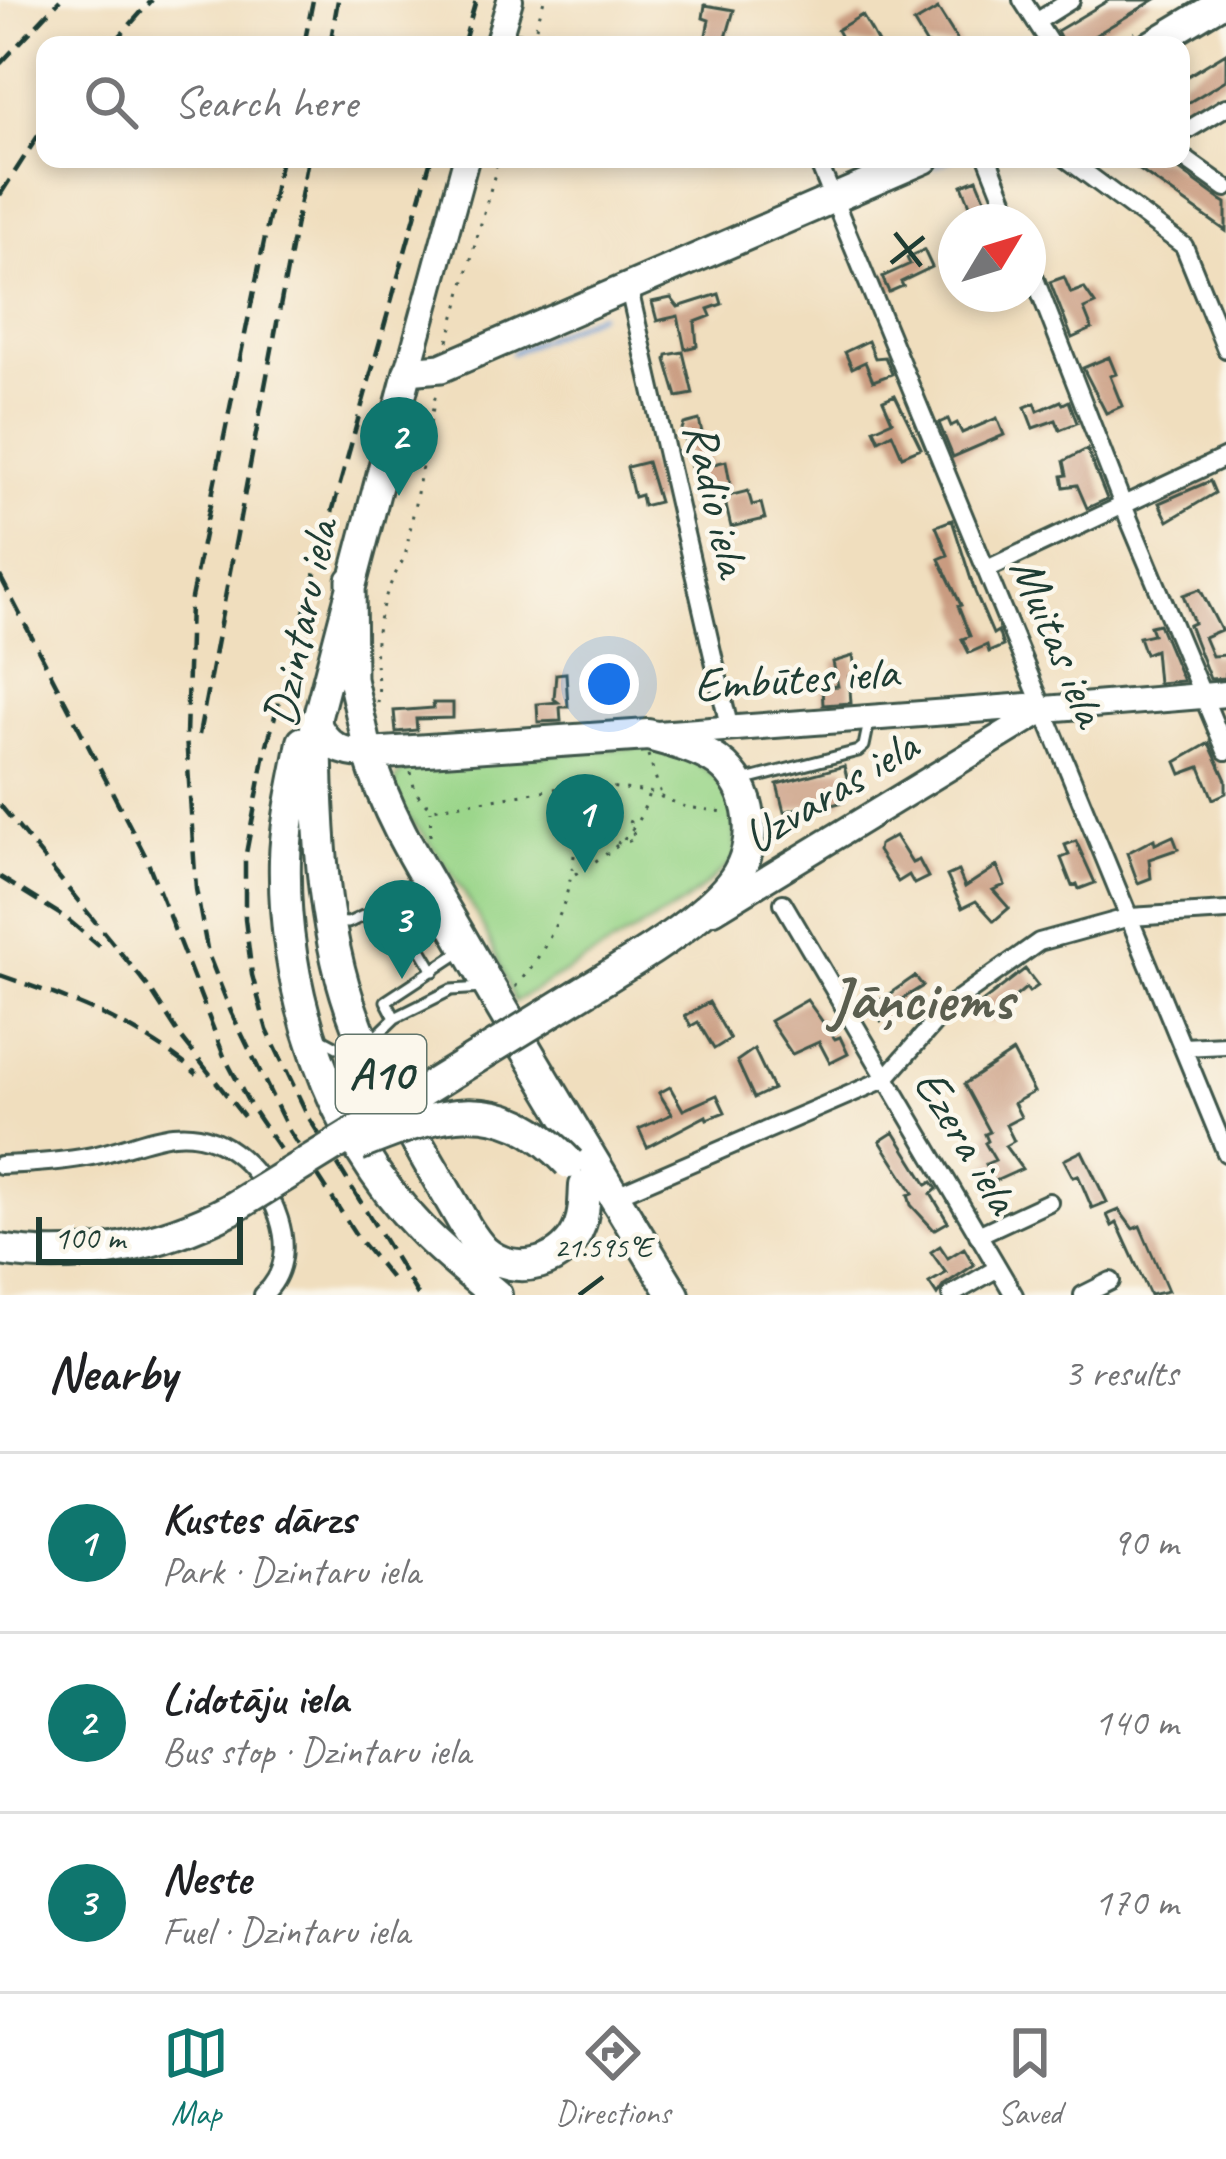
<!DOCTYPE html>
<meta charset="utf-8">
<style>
body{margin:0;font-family:Caveat,sans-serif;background:#f6f6f6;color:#202124}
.compass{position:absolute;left:938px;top:204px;width:108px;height:108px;border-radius:50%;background:#fff;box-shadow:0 6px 18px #0003;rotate:52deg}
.scale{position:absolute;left:36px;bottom:30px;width:207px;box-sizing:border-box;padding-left:12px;border:6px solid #1f3d34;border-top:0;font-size:33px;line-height:42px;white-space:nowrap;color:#1f3d34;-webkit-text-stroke:9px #fbf7ec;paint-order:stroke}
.you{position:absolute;left:609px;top:684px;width:42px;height:42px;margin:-30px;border:9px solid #fff;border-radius:50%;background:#1a73e8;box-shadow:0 0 0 18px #1a73e833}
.badge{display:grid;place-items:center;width:78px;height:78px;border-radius:50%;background:#0f766e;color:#fff;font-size:39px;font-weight:700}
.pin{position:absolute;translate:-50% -99px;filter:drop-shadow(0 3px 6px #0008)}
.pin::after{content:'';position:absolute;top:63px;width:42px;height:36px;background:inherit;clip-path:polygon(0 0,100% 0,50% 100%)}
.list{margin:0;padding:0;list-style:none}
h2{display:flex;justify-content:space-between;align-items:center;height:156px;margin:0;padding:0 48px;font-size:51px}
h2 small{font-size:39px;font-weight:400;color:#757577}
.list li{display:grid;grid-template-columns:78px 1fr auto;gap:36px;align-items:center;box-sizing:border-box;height:180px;padding:0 48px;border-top:3px solid #e0e0e0}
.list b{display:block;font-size:45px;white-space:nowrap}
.list p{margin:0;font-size:39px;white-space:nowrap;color:#757577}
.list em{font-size:39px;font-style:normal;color:#757577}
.icon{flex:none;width:66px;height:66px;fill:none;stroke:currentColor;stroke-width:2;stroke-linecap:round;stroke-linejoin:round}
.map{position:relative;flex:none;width:1226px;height:1295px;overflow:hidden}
.search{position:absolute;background:#fff;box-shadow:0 6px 18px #0003;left:36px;right:36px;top:36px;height:132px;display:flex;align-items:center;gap:30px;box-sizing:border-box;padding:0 42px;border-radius:24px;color:#757577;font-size:45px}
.sheet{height:696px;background:#fff}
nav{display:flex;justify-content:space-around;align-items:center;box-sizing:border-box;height:168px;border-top:3px solid #e0e0e0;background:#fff;font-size:33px;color:#757577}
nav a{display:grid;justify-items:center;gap:6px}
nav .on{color:#0f766e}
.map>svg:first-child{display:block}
.green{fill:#9ad589;stroke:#5c895e;stroke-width:3}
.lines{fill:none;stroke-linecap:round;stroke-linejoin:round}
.stream{stroke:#699cd4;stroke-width:4.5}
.building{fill:#c99b80}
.lane-casing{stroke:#3e5549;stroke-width:15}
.street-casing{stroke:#3e5549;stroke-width:22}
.secondary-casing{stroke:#3e5549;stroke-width:30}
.primary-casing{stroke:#3e5549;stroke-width:33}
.highway-casing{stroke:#3e5549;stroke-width:36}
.path{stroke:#3e5549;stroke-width:3;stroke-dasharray:3 9;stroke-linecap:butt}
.lane{stroke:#fff;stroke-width:9}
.street{stroke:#fff;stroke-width:16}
.secondary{stroke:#fff;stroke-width:24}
.primary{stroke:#fff;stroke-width:27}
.highway{stroke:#fff;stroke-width:30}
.rail{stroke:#1f3d34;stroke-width:4.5;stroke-dasharray:18 9;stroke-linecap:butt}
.highway-bridge-casing{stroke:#3e5549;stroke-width:36;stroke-linecap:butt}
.highway-bridge{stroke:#fff;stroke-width:30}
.ticks{fill:none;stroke:#1f3d34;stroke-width:4.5}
.labels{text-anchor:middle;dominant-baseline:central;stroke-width:9;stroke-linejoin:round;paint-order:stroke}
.shield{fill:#fbf7ec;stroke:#61756b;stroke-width:3}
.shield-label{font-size:45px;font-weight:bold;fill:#1f3d34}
.street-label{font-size:48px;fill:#1f3d34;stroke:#fbf7ec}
.district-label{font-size:60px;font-weight:bold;fill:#5a5e4f;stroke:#fbf7ec}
.ticks-label{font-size:30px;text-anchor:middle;fill:#1f3d34;stroke:#fbf7ec;stroke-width:9;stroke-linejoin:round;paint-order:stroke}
</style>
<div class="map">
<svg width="1226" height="1295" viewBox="0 0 1226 1295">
<rect width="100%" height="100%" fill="#fbf7ec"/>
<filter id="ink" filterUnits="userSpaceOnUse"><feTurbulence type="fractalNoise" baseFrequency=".00833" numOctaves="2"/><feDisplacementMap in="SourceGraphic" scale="24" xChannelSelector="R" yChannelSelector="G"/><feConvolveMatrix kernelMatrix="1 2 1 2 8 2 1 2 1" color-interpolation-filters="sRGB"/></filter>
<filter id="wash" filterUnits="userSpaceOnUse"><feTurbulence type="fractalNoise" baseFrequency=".004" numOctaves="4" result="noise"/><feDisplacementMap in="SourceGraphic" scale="48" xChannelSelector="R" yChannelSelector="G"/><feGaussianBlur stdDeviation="2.7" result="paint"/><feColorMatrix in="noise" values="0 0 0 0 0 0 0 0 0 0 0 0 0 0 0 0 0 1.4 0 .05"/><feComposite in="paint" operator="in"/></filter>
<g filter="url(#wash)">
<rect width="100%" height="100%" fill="#f0debe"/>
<!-- green -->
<path class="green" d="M654,746L684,752L734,792L736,860L684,903L514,1002C492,938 467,890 425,837C414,822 397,810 395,790C394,775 404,768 416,763Z"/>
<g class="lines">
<!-- stream -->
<path class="stream" d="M935,166L951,159
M512,353L599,314"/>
</g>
<g id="blocks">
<!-- building -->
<path class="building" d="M1109,0H1154L1079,45H1064L1057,31Z
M705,5L734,10L724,45H704L709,20L703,18Z
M938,9L955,36L960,45H927L914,23Z
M862,15L872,32L879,45L844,43L837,30Z
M1226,53V80L1181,107V80Z
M1124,159H1164L1221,200L1226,203V231Z
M977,179L990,210L997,222H977L962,185Z
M924,250L932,267L901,282L903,286L889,292L882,277L910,264L907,258Z
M1064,277L1071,293L1084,288L1095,304L1084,309L1092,329L1072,338L1050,282Z
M719,294L722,304L708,309L711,316L695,322L697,346L685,349L678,316L657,321L652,302L671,298L678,307Z
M868,341L875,358L885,357L892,374L873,381L865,362L852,368L845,352Z
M683,352L693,394L677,397L666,360L667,355Z
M1109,357L1116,374L1110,376L1122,406L1106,413L1083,368Z
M895,395L921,448L902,456L892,433L879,440L874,429L892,421L883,400Z
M1061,401L1063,404L1069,401L1077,423L1060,430L1056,420L1033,428L1025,407L1035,403L1038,411Z
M997,418L1004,435L953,457L939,423L948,419L951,426L957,423L962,433Z
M699,420L710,465L726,461L730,483L710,519L702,513L682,429L684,424Z
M1087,449L1107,499L1087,508L1077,485L1064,487L1062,476L1067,475L1064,461Z
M647,462L659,502L643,506L641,495L634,497L627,467Z
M1210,481L1215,493L1168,521L1159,503Z
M748,491L752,505L761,503L765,519L731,527L724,497Z
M952,520L975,592L993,634L998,631L1003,646L989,652L987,645L969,653L962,639L970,636L958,606L961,605L939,559L948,555L936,526Z
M1200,589L1221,630L1204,637L1212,656L1226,655V678L1210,679L1189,625L1194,623L1183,595Z
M1159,624L1183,681L1158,683L1155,650L1145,654L1139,637L1153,634L1150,626Z
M853,656L856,675L849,676L851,703L823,705L822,687L838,686L833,662Z
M566,673L568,707H560L561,721L538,722L537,704L558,702L554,699L556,674Z
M433,703H453V718L416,719L417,730L396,732L394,711L434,708Z
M1209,743L1226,780V793L1213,799L1200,767L1181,774L1176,762Z
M844,766L851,793L841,796L843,802L814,810L812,804L784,812L777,784Z
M895,836L912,863L919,860L928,877L914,884L909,875L898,882L878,851L879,845Z
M1173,836L1178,849L1149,859L1151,878L1138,883L1127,853L1154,839L1155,844Z
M1076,841L1095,883L1079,889L1077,884L1072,886L1061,858L1069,855L1065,845Z
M997,866L1005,885L993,890L1009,908L994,921L976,901L962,908L947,876L958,871L965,887Z
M1025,969L1038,986L1029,992L1026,988L1010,1001L1013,1005L990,1023L977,1006Z
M915,976L923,986L894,1004L898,1010L881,1021L872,1006Z
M807,1000L835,1039L840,1037L848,1054L830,1063L819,1042L792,1054L770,1021Z
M709,1002L730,1039L714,1049L698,1022L691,1026L685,1016Z
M754,1049L773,1089L754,1098L737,1061Z
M1013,1052L1034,1092L1014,1103L1021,1117L1006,1125L1014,1141L1005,1146L1022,1169L993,1182L986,1164L995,1160L985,1143L988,1141L985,1134L990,1132L964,1084Z
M670,1087L683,1110L717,1095L725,1112L707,1119L706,1116L647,1147L639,1129L672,1114L659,1093Z
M894,1132L927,1185L932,1182L937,1189L931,1194L948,1222L934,1230L911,1205L908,1195L913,1193L880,1141Z
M1082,1151L1107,1202L1092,1208L1078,1175L1073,1177L1064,1160Z
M1119,1210L1133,1229L1140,1226L1168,1291L1150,1295L1117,1223L1112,1226L1107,1215Z
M940,1246L948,1258L964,1248L974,1265L944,1285L937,1295L929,1283L946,1273L931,1252Z"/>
</g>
</g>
<g filter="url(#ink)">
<use href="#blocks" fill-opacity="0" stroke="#3e5549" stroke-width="3"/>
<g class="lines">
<!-- lane casing -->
<g class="lane-casing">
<path id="lane" d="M750,779L858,751L864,746L869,722
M375,910L385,906L406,924L434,971
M334,922L348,923L363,916
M395,1018L451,990L483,988
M320,1038L337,1047L366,1046L395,1018L386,1001L462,951"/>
</g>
<!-- street casing -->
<g class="street-casing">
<path id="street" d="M1022,0L1051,45
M1036,22L1071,0
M499,39L534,45
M1181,134L1226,107
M1181,156L1226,188
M817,159L1226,1153
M988,159L1013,222
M1067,159L1184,246L1226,349
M1028,261L1123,505L1226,751
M629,289L729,726
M987,569L1226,457
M783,903L1014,1295
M1183,1047L1226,1045
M0,1165C31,1164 61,1162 92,1156C119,1151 146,1138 173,1135C226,1129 264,1172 279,1219C288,1247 285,1275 263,1295
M614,1196L885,1079L949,1006L1039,942L1130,917L1226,911
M978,1235L1049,1202
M951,1295L998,1268
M1083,1295L1111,1281"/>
</g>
<!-- secondary casing -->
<g class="secondary-casing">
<path id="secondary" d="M497,45L510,0
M408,371L466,159
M657,734L1027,706L1045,709L1226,694
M714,911L1045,709"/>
</g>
<!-- primary casing -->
<g class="primary-casing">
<path id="primary" d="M1151,45L1226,0
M351,580L352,679L369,754C342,753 327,747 316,722L408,371L441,368L925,159"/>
</g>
<!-- highway casing -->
<g class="highway-casing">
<path id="highway" d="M316,722C318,831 320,948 367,1049C396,1110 433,1168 466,1227C471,1235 477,1244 484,1251C516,1279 567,1263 580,1225C585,1212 584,1199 585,1186
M303,742C296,780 286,820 285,859C282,990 329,1134 421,1229C444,1253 471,1274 496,1295
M638,958C667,940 721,903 738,873C760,835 751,780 711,757C691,746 670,741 648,735L369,754C388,821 428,880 463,941C531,1060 603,1178 674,1295
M0,1250C79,1263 160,1246 231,1209"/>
</g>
<!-- path -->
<path class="path" d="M536,27L544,0
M1113,45L1135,32
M448,341L499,159
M378,703C380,689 377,676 376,663C373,626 386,587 405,557L436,392
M648,755L662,797
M411,772L415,792L432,809L584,784L649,792L686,807L724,812
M605,817H618L630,822L635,839L621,844L609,838L599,824Z
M587,824H599L605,835L591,844H577L571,835Z
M430,836L431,810
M575,874C611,852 639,835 649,792
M515,987C565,932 584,859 572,786"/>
<!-- lane -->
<use href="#lane" class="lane"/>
<!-- street -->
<use href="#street" class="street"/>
<!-- secondary -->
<use href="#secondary" class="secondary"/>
<!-- primary -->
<use href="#primary" class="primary"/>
<!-- highway -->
<use href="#highway" class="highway"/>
<!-- rail -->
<path class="rail" d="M112,45L152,0
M304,45L313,0
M330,45L338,0
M463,45L476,0
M0,64L60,0
M281,159L190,603L186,736L196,889L208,954L231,1012L289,1131L358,1238L393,1281
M0,195L45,125
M0,576L145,855L224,1056L251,1107L294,1170
M199,735L308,159
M0,805L150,989L180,1036L244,1117
M0,877L66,918L99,946
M0,975C72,1000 138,1024 197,1074
M418,1295L309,1118L267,1030L252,975L245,919V859L266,748L431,159"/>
<!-- highway-bridge casing -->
<g class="highway-bridge-casing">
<path id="highway-bridge" d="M358,1145C440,1112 501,1090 569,1163
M231,1209L638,958"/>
</g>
<!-- highway-bridge -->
<use href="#highway-bridge" class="highway-bridge"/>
</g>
</g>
<!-- ticks -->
<path class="ticks" d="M895,233L921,266M891,263L924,237M579,1295L603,1277"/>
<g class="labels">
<!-- shield labels -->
<rect class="shield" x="336" y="1035" width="90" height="78" rx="9"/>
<g class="shield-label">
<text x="381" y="1074">A10</text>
</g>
<!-- street labels -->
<g class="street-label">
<text transform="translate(717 499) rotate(77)">Radio iela</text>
<text transform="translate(300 623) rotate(-78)">Dzintaru iela</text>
<text transform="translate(1059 641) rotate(67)">Muitas iela</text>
<text transform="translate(796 678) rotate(-4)">Embūtes iela</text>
<text transform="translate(830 791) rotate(-31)">Uzvaras iela</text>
<text transform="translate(967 1141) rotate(59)">Ezera iela</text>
</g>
<!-- district labels -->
<g class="district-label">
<text x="921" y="999">Jāņciems</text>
</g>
</g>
<g class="ticks-label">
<text x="603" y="1257">21.595°E</text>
</g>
</svg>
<svg class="compass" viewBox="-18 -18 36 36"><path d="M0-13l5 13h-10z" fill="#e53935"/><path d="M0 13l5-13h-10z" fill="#757577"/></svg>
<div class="scale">100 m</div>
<div class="you"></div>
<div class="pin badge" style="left:585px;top:873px">1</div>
<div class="pin badge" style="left:399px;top:496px">2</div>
<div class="pin badge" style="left:402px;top:979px">3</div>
<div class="search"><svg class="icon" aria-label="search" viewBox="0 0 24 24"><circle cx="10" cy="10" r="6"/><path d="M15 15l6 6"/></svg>Search here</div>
</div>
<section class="sheet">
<h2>Nearby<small>3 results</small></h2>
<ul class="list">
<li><span class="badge">1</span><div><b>Kustes dārzs</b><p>Park · Dzintaru iela</p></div><em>90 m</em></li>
<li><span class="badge">2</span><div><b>Lidotāju iela</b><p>Bus stop · Dzintaru iela</p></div><em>140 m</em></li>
<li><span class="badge">3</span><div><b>Neste</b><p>Fuel · Dzintaru iela</p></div><em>170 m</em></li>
</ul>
</section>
<nav>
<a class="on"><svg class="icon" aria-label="map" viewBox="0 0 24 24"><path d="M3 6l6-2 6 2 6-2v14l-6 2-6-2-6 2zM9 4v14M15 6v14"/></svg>Map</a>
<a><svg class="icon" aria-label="directions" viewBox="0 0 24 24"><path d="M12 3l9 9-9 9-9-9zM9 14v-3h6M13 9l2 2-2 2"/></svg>Directions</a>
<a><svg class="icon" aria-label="saved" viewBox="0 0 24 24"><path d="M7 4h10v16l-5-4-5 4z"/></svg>Saved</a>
</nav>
